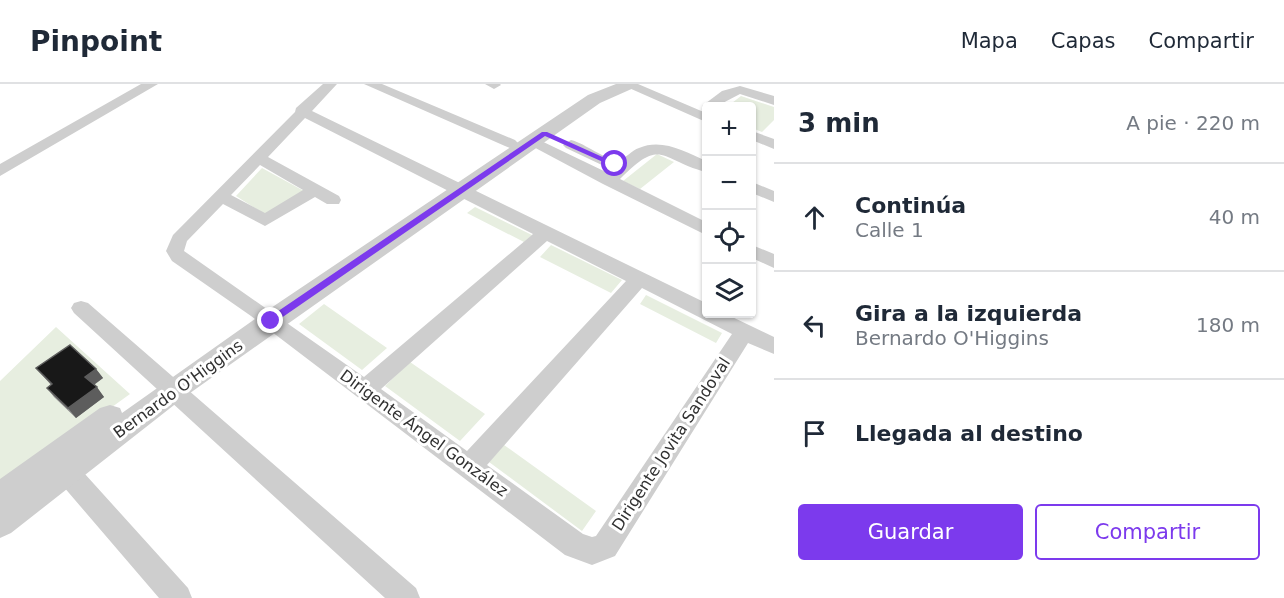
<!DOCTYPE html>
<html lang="es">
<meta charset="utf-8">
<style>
body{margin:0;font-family:"DejaVu Sans",sans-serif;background:#f6f6f7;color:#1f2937}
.controls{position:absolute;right:18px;top:18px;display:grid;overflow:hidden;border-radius:6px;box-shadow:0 2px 4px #0004}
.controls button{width:54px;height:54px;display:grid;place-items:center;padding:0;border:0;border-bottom:2px solid #e0e1e3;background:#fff;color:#1f2937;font:30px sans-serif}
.stop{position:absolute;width:18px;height:18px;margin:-14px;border:4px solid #7c3aed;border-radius:50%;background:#fff}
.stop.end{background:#7c3aed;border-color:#fff;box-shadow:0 2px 6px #0008}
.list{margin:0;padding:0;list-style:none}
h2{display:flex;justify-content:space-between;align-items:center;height:78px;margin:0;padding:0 24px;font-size:26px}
h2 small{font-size:20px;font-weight:400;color:#747a83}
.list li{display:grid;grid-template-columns:39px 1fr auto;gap:18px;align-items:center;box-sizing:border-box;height:108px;padding:0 24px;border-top:2px solid #e0e1e3}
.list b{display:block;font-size:22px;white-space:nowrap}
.list p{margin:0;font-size:20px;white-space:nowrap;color:#747a83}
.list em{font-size:20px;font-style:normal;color:#747a83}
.actions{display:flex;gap:12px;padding:18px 24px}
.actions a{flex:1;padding:14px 0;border:2px solid #7c3aed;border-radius:6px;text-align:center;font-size:21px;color:#7c3aed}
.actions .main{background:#7c3aed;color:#fff}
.icon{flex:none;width:33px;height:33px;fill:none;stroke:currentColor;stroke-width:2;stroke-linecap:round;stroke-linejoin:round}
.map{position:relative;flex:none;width:774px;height:514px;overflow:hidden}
header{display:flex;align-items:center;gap:36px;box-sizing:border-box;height:84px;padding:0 30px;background:#fff;border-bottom:2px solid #e0e1e3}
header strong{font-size:28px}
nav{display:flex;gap:33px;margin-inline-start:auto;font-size:21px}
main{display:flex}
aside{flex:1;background:#fff}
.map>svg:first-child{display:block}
.green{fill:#e7eee0}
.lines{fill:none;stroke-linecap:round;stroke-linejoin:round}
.minor{fill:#cecece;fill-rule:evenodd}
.tertiary{fill:#cecece;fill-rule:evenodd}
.wall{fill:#8c8c8c}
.shaded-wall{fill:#5d5d5d}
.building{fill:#181818;stroke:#5d5d5d;stroke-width:1.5}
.route{fill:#7c3aed}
.labels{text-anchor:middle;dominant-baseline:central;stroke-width:6;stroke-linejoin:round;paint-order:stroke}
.street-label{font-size:16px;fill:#313131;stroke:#fff}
</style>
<header>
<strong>Pinpoint</strong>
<nav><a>Mapa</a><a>Capas</a><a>Compartir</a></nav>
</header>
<main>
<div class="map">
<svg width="774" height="514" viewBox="0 0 774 514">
<rect width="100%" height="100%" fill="#fff"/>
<!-- green -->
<path class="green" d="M741,12L774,23V36L762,48L752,44V22H728Z
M657,70L674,78L640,105L623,97Z
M262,84L304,107L266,131L236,112Z
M475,123L532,151L524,158L467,129Z
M551,161L622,196L611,209L540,173Z
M646,211L722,249L716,259L640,220Z
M324,220L387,264L362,286L299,240Z
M56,243L130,310L0,404V297Z
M410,278L485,330L460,357L385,302Z
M504,361L596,427L582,447L489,378Z"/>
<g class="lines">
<!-- minor -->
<path class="minor" d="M141,0H158L0,92V80Z
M323,0H337L312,27L706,219V230H726L774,253V270L748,259L615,472L592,481L565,471L251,232L172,177L166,167L173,151L295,28L296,24ZM305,34L533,150L364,293L184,167L187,157L223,120L265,142L315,113L327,120H339L341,116L339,112L268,73ZM260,81L303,106L265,129L231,111ZM547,157L626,197L467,367L381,305ZM642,204L732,250L596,452L592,453L583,450L487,381Z
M364,0H382L515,56L518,59L510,64L505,62Z
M485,0H500L501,1L494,5Z
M620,0H638L706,29V38Z
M740,2L774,12V21L740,10L717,22H706V26L702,22L722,7Z
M752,47L774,55V65L752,56Z
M533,53L608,89L613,84L604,82L566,64L563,61L571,56C587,60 603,76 619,75C626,75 632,66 639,64C662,54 686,68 706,77V88C660,76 662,52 620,95L706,138V151L603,100L528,60L526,57Z
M752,98L774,107V118L752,109Z
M752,161L774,170V184L752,174Z
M81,217L88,219L416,504L420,514H385L74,229L71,224L74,219Z
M66,376L75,379L188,504L192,514H159L57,395L54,387L57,379Z"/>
<!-- tertiary -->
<path class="tertiary" d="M616,0H638L636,3L600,19L183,314L11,449L0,454V395L100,324L110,321L120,324L122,329L262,230L588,11Z"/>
</g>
<!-- wall -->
<path class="wall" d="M36,284L96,285L103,294L94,301L104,313L76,334L54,313L47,304L51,301Z"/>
<!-- shaded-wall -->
<path class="shaded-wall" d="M96,285L103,294L92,302L85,293Z
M97,303L104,313L76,334L68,324Z"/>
<!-- building -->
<path class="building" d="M70,261L96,285L85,293L97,303L68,324L47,304L52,300L36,284Z"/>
<!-- route -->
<path class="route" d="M542,48H547L618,80L612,82L545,52L274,239H268V234Z"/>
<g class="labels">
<!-- street labels -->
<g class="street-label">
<text transform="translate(178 305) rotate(-36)">Bernardo O'Higgins</text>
<text transform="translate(424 349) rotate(36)">Dirigente Ángel González</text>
<text transform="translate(671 360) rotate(-57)">Dirigente Jovita Sandoval</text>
</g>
</g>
</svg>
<div class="controls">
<button>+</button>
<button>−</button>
<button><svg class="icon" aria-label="locate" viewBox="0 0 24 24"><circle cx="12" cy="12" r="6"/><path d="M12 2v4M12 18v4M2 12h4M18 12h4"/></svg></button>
<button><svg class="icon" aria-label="layers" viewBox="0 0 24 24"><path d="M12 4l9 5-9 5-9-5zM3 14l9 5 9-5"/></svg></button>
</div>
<div class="stop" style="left:615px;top:80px"></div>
<div class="stop end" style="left:271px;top:237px"></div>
</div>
<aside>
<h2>3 min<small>A pie · 220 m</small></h2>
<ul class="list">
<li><svg class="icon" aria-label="ahead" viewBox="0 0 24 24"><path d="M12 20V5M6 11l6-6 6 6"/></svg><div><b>Continúa</b><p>Calle 1</p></div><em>40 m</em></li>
<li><svg class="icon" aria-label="left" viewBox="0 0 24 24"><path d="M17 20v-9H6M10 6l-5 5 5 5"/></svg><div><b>Gira a la izquierda</b><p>Bernardo O'Higgins</p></div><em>180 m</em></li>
<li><svg class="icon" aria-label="arrive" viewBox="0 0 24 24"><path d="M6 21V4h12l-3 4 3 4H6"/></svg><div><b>Llegada al destino</b></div></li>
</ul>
<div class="actions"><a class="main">Guardar</a><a>Compartir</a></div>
</aside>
</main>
